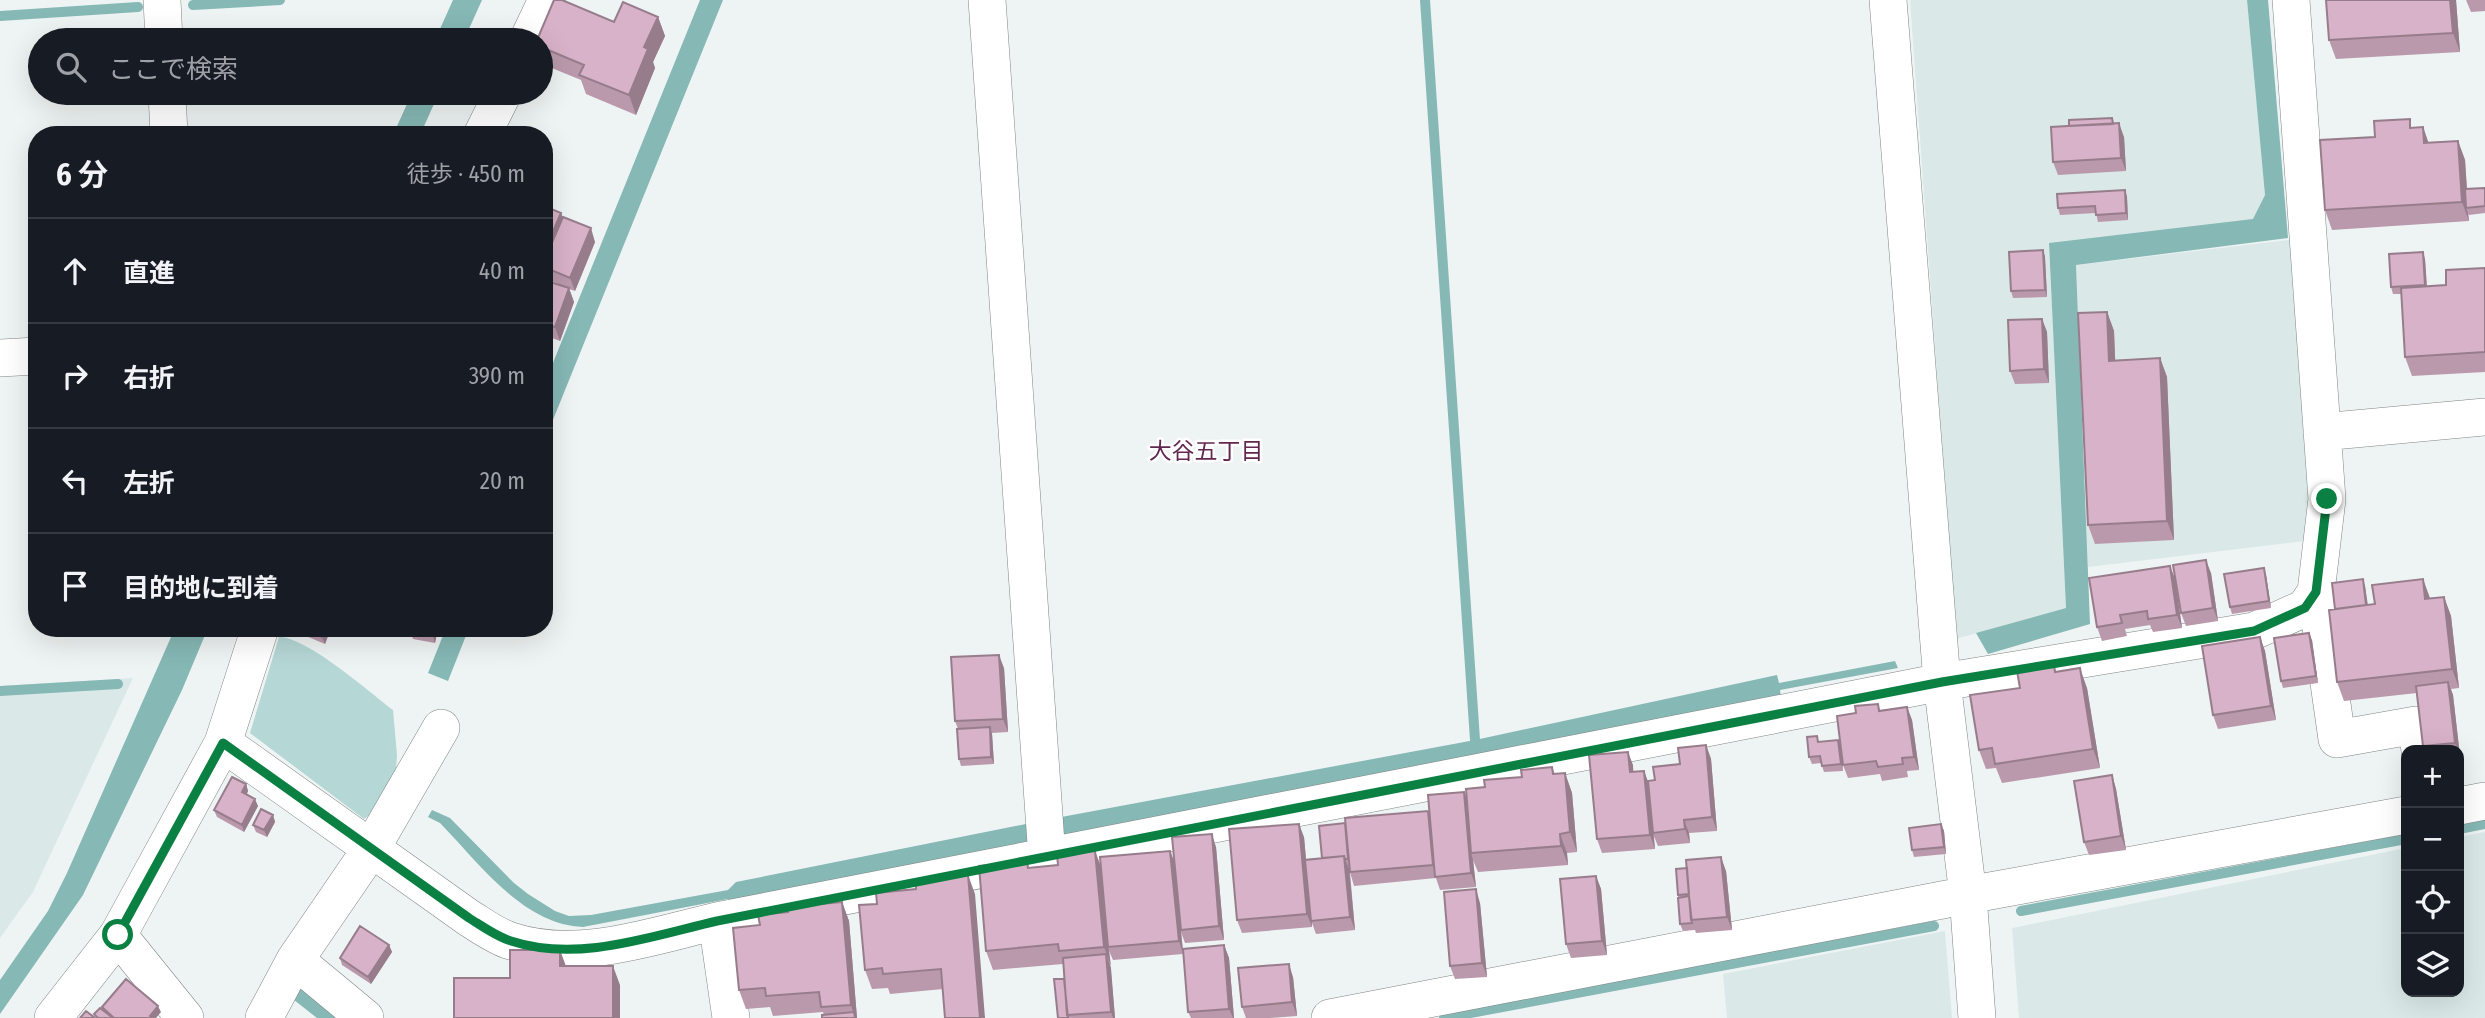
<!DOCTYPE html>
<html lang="ja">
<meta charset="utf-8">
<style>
body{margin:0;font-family:"Fira Sans Condensed","Noto Sans JP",sans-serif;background:#20242c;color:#f1f3f6}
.controls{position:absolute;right:21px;bottom:21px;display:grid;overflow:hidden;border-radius:14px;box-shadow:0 7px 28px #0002}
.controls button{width:63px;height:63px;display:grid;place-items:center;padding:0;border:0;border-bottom:2px solid #363941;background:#171b24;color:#f1f3f6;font:35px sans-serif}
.stop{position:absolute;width:21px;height:21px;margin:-16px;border:5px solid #0b8043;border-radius:50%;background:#fff}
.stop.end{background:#0b8043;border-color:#fff;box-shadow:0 2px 7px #0008}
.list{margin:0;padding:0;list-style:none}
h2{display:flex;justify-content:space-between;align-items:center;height:91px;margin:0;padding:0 28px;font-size:30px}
h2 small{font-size:23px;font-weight:400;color:#9ea1a6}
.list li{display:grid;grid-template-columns:46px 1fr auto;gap:21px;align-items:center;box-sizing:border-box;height:105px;padding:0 28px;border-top:2px solid #363941}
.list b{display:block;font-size:26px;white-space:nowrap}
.list em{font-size:23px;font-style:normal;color:#9ea1a6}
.icon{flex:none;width:38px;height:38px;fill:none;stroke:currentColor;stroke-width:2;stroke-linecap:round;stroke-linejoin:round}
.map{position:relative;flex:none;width:2485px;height:1018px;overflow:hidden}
.search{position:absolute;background:#171b24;box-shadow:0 7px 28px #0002;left:28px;top:28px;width:525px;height:77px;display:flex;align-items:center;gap:18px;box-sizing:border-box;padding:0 24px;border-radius:38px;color:#9ea1a6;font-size:26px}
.panel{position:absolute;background:#171b24;box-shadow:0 7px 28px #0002;left:28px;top:126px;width:525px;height:511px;border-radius:28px}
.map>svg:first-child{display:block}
.built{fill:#dae9e8}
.green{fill:#b5d7d5}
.water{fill:#86b8b5}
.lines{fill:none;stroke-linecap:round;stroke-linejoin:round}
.stream{stroke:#86b8b5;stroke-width:10}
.minor-casing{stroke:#808584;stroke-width:38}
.minor{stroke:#fff;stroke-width:37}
.wall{fill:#ba99ac}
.shaded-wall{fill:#977d8c}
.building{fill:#d8b2c8;stroke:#977d8c;stroke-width:2}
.route{stroke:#0b8043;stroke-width:9}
.labels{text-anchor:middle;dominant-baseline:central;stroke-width:5;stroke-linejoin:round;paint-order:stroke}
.neighbourhood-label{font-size:23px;fill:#62274e;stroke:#fff}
</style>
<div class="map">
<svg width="2485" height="1018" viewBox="0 0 2485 1018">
<rect width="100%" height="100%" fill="#eef4f3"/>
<!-- built -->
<path class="built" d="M1910,0H2247L2265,195L2253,220L2049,244L2066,608L1956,639Z
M2297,239L2313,540L2088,567L2076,265Z
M133,678L33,892L0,938V686Z
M2485,832V1018H2019L2012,928L2406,848V992H2459V837Z
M1945,931L1952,1018H1727L1723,974Z"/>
<!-- green -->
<path class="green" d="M279,637C307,637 369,692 393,710L397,755L394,799L364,819L250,733Z"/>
<!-- water -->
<path class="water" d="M453,0H482L464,40H435Z
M700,0H723L544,442V385Z
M2247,0H2268L2288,238L2076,265L2090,624L1988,654L1976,633L2066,608L2049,243L2253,219L2265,195Z
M412,93H439L420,135H393Z
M175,628H208L182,690L83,895L0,1014V980L48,911L67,873Z
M446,628H469L448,681L428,673Z
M1895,661L1898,668L1780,690L1781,697L730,903L728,899L583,927C523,925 479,863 440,823L428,817L432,810L450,818L514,883L528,894L555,911L569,916L591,915L728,890L736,882L1056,818L1475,740L1777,675L1779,683Z
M297,986L337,1018H317L289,996Z"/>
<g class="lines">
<!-- stream -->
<path class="stream" d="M1425,0L1475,740
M193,5L280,0
M0,16L138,7
M0,691L118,684
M2459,829L2485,824
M2021,911L2406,839
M1444,1018L1934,926"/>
<!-- minor casing -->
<g class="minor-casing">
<path id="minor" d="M162,0L164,40
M987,0L1047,858
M1888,0L1942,682L1968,895L1977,1018
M528,40L547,0
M167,93L169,135
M482,135L503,93
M0,358L37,356
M2322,432L2485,417
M2316,592L2337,739L2416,725L2420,750
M223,743L469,918C482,926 497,937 511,941C579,963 652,936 717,921L1942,682L2254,631L2305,608L2316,592L2327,499L2291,0
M2459,806L2485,801
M717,921L731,1018
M118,935L185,1018
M295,960L365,1018
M53,1018L118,935L223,743L260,628
M264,1018L295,960L371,849L441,728
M1330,1018L1968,895L2406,815"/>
</g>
<!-- minor -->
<use href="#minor" class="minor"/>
</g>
<!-- wall -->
<path class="wall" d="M2456,0L2460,52L2336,59L2329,40Z
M2466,0H2485V11L2471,12Z
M658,17L665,36L653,62L655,68L636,115L586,94L581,80L542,64L541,60V40L614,22Z
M2112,118L2114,123L2124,137L2126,171L2058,175L2053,162L2069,126Z
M2423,127L2428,142L2458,141L2465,160L2467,189L2485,188V213L2469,215L2468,213L2469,221L2332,230L2325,210L2375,137L2413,128Z
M2125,190L2127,197L2128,220L2098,222L2096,213L2060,215L2058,208Z
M544,206L561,213L562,218L595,242L575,291L569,289L574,302L560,341L544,335V280L566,287L547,279L545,274L544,276Z
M2043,250L2045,257L2047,297L2013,298L2011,291Z
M2425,259L2427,286L2446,285L2485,268V372L2412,376L2405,357L2401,294H2393L2391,287Z
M2107,312L2114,331L2115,360L2160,358L2167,377L2174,540L2095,544L2088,525Z
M2042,319L2047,332L2049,383L2015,384L2010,371Z
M2170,566L2175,579L2182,628L2153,632L2150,625L2125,629L2127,636L2102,641L2097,627Z
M2211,573L2218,621L2186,626L2181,613Z
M2266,575L2271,608L2232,614L2230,607Z
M2423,579L2429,598L2444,597L2451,616L2459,688L2451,689L2453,695L2460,756L2459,750H2424L2423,746L2417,693L2344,701L2337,682L2335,609L2365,586L2368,605L2375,604Z
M295,628H331L325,644L296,632Z
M391,628H438L435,643L413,639L412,636V637L393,634Z
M2260,637L2265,651L2276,720L2218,729L2213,715Z
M2312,640L2318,683L2283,688L2281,681Z
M2054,665L2056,672L2087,688L2100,768L2002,783L1996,768L1986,769L1979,750L2020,688Z
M1004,668L1008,732L992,733L994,764L961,766L959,759L958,729L955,721Z
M1878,704L1880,710L1907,707L1912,720L1919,770L1907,771L1908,777L1882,781L1880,774L1848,778L1843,765L1856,713Z
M1838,740L1840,747L1843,771L1824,772L1821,763L1812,764L1809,757L1820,742Z
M1706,745L1711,759L1717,831L1689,833L1690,843L1658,846L1653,834L1655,849L1602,853L1597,839L1633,765V772L1644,771L1648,783L1655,780Z
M1552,767L1555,774L1565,773L1572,793L1577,852L1567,853L1568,865L1478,872L1473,860L1476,887L1440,890L1436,878L1354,886L1350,872L1355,930L1316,934L1312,923V927L1242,933L1237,920L1304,837L1306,859L1322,858L1430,816L1464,792L1467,800L1485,787L1522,777Z
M2112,775L2116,789L2126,850L2089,855L2084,842Z
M246,784L248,791L247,794L258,806L244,832L217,817L214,810Z
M273,815L275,822L267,837L256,832L253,825Z
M1941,824L1944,831L1946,854L1914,857L1912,850Z
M1216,847L1224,940L1185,943L1181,932L1183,949L1224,945L1229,958L1234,1018H1191L1188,1012L1183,954L1113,960L1109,951L1115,1018H1058L1064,979L1063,964L993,970L986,951L1027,862L1029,868L1058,865L1095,851L1101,866L1170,851L1175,863Z
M1726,871L1732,930L1696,933L1695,930L1683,931L1680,924L1678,895Z
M1596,876L1601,889L1607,955L1571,958L1566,944Z
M975,894L943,989L890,994L888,988L872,989L865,970Z
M842,902L849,921L857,1018L824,1015L823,1012L773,1016L770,1007L746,1009L739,990L788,912Z
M1480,903L1487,977L1455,979L1450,966Z
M389,945L392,952L371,984L342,965L340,958Z
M1293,977L1297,1016L1270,1018H1246L1242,1007Z"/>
<!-- shaded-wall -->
<path class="shaded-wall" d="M2450,0H2456L2460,52L2453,33Z
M658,17L665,36L653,62L655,68L636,115L629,95L644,47Z
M2119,123L2124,137L2126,171L2121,158Z
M2423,127L2430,147L2424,143Z
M2458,141L2465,160L2468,207L2466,208L2468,213L2469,221L2462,202Z
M2125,190L2127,197L2128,220L2126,213Z
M561,213L566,226L544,267V252Z
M591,228L595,242L575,291L570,278Z
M2043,250L2045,257L2047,297L2045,290Z
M2423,252L2425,259L2427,292L2425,285Z
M569,288L574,302L560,341L555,327Z
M2107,312L2114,331L2116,380L2109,361Z
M2042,319L2047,332L2049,383L2044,369Z
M2160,358L2167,377L2174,540L2167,521Z
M2206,560L2211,573L2218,621L2213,608Z
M2170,566L2175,579L2182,628L2177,615Z
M2264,568L2266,575L2271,608L2269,601Z
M2363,579L2365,586L2370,624L2367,617Z
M2423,579L2430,598L2425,599Z
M2444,597L2451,616L2459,688L2452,669Z
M326,628H331L325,644L322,637Z
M434,628H438L435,643L433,636Z
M2309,633L2312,640L2318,683L2316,676Z
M2260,637L2265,651L2276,720L2271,706Z
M999,655L1004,668L1008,732L1003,719Z
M2080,668L2087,688L2100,768L2093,749Z
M2448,682L2453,695L2460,756L2459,750H2457L2455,743Z
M1907,707L1912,720L1919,770L1914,757Z
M990,727L992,734L994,764L991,757Z
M1838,740L1840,747L1843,771L1841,764Z
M1706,745L1711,759L1717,831L1712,817Z
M1628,752L1633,765L1634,786L1630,772Z
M1644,771L1649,784L1655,849L1650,835Z
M1565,773L1572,793L1577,852L1570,832Z
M2112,775L2116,789L2126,850L2121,836Z
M246,784L248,791L244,799L242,792Z
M1464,792L1469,805L1471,853L1473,860L1476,887L1471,873Z
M255,799L258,806L244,832L242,825Z
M1428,811L1433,825L1438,878L1433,865Z
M273,815L275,822L267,837L264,830Z
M1684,820L1689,833L1690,843L1685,829Z
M1299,824L1304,837L1312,927L1307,914Z
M1941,824L1944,831L1946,854L1944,847Z
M1212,834L1216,847L1224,940L1219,926Z
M1560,834L1567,853L1568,865L1561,846Z
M1095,851L1102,871L1108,947L1109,951L1111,966L1104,947Z
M1170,851L1175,864L1183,954L1179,941Z
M1344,856L1349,869L1355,930L1350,917Z
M1721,857L1726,871L1732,930L1727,917Z
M968,875L975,894L985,1018H980Z
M1596,876L1601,889L1607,955L1602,941Z
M1476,889L1480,903L1487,977L1482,963Z
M842,902L849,921L857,1018H855L851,1005Z
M389,945L392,952L371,984L368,977Z
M1224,945L1229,958L1234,1018H1233L1229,1009Z
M560,950L567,969L560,966Z
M1106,954L1111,968L1115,1018H1113L1111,1012Z
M1289,964L1293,977L1297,1016L1292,1002Z
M613,966L620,985V1018H613Z
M158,1006L161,1012L156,1018H150V1016Z"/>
<!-- building -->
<path class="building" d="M554,0H562L614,22L623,2L658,17L644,47L648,49L629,95L579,75L584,65L541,47V40H537Z
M2326,0H2450L2453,33L2329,40Z
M2112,118L2113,124L2069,126V120Z
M2410,119V128L2423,127L2424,143L2458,141L2462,202L2325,210L2320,140L2375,137L2374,121Z
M2119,123L2121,158L2053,162L2051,127Z
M2485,188V206L2466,208L2465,189Z
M2125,190L2126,213L2096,215L2095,206L2058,208L2057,194Z
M544,206L561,213L544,252Z
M563,217L591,228L570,278L544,267V261Z
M2043,250L2045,290L2011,291L2009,252Z
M2423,252L2425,285L2391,287L2389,254Z
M2485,268V352L2405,357L2401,288L2446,285V270Z
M544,280L569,288L555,327L544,324Z
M2107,312L2109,361L2160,358L2167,521L2088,525L2078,313Z
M2042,319L2044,369L2010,371L2008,320Z
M2206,560L2213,608L2181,613L2173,565Z
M2170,566L2177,615L2148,619L2147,611L2120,615L2122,623L2097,627L2089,578Z
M2264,568L2269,601L2230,607L2224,574Z
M2363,579L2366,605L2335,609L2332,583Z
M2423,579L2425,599L2444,597L2452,669L2337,682L2329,610L2375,604L2372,585Z
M301,628H326L322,637Z
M411,628H434L433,636L411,632Z
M2309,633L2316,676L2281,681L2274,638Z
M2260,637L2271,706L2213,715L2202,646Z
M999,655L1003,719L955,721L951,657Z
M2054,665L2055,672L2080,668L2093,749L1995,764L1992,748L1979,750L1970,695L2020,688L2017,671Z
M2448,682L2455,743L2423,746L2416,686Z
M1878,704L1879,711L1907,707L1914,757L1902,758L1903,764L1878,767L1876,761L1843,765L1837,716L1856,713L1855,706Z
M990,727L991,757L959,759L957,729Z
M1817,736L1818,742L1838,740L1841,764L1822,766L1820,756L1809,757L1807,737Z
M1706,745L1712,817L1684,820L1685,829L1653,833L1648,781L1655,780L1653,767L1680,764L1678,748Z
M1628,752L1630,772L1644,771L1650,835L1597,839L1589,755Z
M1552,767L1553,774L1565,773L1570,832L1560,834L1561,846L1471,853L1466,789L1485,787L1484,780L1522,777L1521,770Z
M2112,775L2121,836L2084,842L2074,781Z
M232,777L246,784L242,792L255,799L242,825L214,810Z
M1464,792L1471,873L1435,877L1428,795Z
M261,809L273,815L264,830L253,825Z
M1428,811L1433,865L1350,872L1345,818Z
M1345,823L1348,859H1345L1344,856L1322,858L1319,826Z
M1299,824L1307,914L1237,920L1229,829Z
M1941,824L1944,847L1912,850L1909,828Z
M1212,834L1219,926L1181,930L1172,837Z
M1095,851L1104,947L1059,951L1058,944L986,951L979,866L1027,862L1028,868L1058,865L1057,855Z
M1170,851L1179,941L1108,947L1100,857Z
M1344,856L1350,917L1311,921L1305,860Z
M1721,857L1727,917L1691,920L1686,860Z
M1687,868L1689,894L1678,895L1676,869Z
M968,875L980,1018H945L941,969L883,974L882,968L865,970L859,905L877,904L876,893L916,889L915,880Z
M1596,876L1602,941L1566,944L1560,879Z
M1476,889L1482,963L1450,966L1444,892Z
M1689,896L1692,923L1680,924L1678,898Z
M842,902L851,1005L821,1007L819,992L766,996L765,988L739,990L733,928L760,925L758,915L788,912V907Z
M360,926L389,945L368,977L340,958Z
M1224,945L1229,1009L1188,1012L1183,949Z
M510,950H560V966H613V1018H454V978H510Z
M1106,954L1111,1012L1067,1015L1063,958Z
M1289,964L1292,1002L1242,1007L1238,968Z
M126,979L158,1006L150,1016L152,1018H114L102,1007Z
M1054,979H1064L1068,1018H1058Z
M100,1008L113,1018H98L94,1014Z
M86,1011L95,1018H80Z
M854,1012L855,1018H822V1015Z"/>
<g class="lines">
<!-- route -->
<path class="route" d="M118,935L223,743L469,918C482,926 497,937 511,941C578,963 652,936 717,921L1942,682L2254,631L2305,608L2316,592L2327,499"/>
</g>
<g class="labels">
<!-- neighbourhood labels -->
<g class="neighbourhood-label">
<text x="1206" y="451">大谷五丁目</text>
</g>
</g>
</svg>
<div class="controls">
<button>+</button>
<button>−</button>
<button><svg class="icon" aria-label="locate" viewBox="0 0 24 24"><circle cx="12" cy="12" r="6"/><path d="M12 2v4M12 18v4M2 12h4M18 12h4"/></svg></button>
<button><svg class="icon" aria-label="layers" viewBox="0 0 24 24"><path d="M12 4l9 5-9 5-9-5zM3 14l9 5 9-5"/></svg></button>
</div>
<div class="stop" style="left:118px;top:935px"></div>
<div class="stop end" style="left:2327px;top:499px"></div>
<div class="search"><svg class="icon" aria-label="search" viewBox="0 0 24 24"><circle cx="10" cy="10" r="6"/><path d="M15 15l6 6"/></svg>ここで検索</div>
<section class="panel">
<h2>6 分<small>徒歩 · 450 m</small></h2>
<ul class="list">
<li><svg class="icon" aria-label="ahead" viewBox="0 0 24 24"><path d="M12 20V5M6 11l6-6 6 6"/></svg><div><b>直進</b></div><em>40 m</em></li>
<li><svg class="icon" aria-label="right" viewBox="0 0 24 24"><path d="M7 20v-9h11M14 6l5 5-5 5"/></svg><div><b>右折</b></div><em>390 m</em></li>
<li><svg class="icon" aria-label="left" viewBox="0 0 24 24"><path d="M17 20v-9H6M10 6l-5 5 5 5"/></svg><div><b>左折</b></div><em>20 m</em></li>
<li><svg class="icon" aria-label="arrive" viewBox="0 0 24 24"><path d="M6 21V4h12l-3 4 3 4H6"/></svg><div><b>目的地に到着</b></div></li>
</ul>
</section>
</div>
